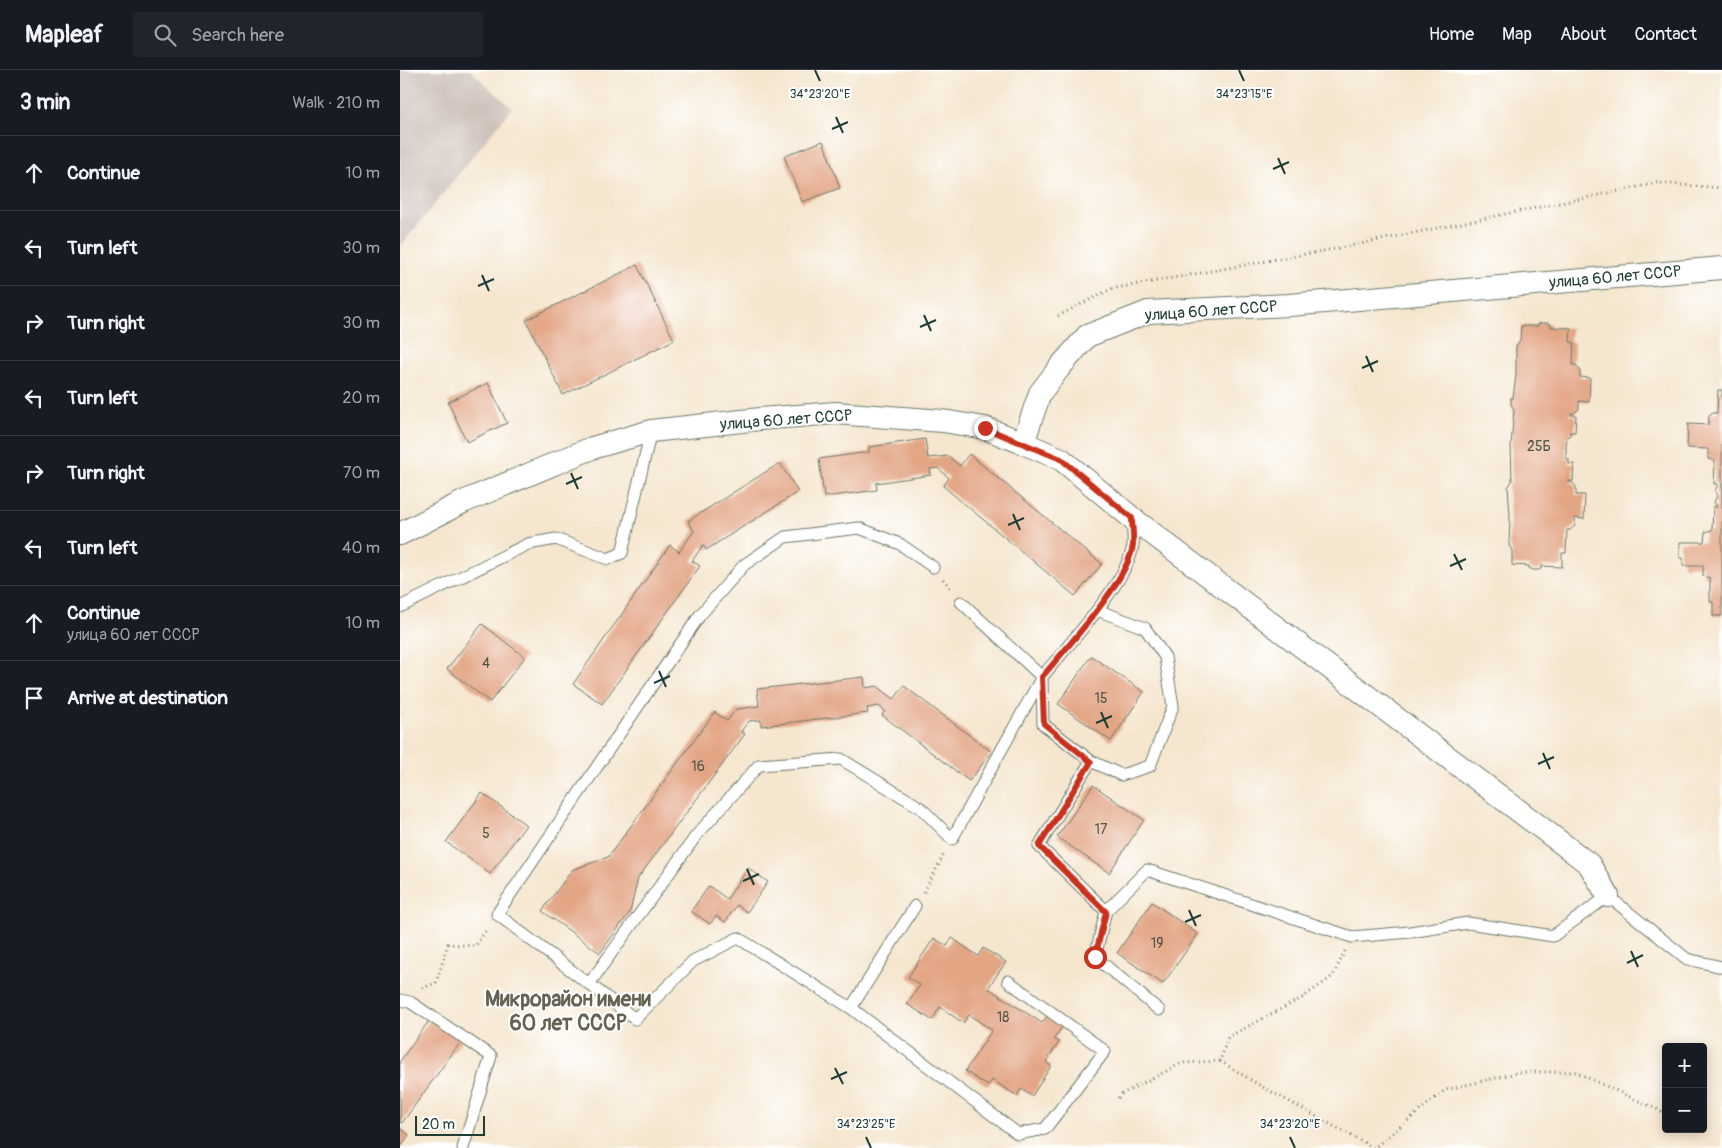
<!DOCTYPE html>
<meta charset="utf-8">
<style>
body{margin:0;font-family:Pangolin,sans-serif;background:#20242c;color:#f1f3f6}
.controls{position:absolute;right:15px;bottom:15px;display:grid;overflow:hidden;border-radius:5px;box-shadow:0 2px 12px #0003}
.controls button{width:45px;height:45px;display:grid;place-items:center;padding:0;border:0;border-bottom:1px solid #363941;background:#171b24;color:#f1f3f6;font:25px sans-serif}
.scale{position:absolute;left:15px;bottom:12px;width:70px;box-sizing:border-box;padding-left:5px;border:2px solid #1f3d34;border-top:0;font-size:14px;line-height:18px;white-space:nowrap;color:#1f3d34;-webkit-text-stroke:4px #fff;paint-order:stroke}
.stop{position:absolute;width:15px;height:15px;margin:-11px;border:4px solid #c8321e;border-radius:50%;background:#fff}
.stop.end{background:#c8321e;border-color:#fff;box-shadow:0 1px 5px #0008}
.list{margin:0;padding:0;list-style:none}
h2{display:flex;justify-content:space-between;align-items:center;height:65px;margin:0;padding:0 20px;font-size:21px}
h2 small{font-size:16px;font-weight:400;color:#9ea1a6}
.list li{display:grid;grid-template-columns:32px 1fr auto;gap:15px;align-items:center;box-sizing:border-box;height:75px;padding:0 20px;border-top:1px solid #363941}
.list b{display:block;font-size:19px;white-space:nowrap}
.list p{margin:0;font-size:16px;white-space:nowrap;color:#9ea1a6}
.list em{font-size:16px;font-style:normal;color:#9ea1a6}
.icon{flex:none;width:28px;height:28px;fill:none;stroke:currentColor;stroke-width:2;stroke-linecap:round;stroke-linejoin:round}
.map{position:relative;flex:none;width:1322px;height:1078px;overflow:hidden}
header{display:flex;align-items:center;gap:30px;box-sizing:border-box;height:70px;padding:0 25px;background:#171b24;border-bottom:1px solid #363941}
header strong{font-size:24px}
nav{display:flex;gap:28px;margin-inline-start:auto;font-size:18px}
.search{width:350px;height:45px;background:#20242c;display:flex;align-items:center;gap:12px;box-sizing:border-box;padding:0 18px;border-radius:5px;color:#9ea1a6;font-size:19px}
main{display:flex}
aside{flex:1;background:#171b24}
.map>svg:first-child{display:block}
.industrial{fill:#cec1ba}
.building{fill:#e3a685}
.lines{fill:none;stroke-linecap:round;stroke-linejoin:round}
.lane-casing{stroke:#6a786a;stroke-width:13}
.street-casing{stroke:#6a786a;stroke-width:24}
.path{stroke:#6a786a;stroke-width:3;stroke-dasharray:1 4;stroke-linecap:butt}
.lane{stroke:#fff;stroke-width:11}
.street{stroke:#fff;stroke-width:22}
.route{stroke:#c8321e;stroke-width:6}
.ticks{fill:none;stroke:#1f3d34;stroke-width:2}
.labels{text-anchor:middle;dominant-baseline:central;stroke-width:4;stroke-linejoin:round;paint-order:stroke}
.number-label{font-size:14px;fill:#505748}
.street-label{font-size:16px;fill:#1f3d34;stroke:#fff}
.district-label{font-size:21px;font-weight:bold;fill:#646250;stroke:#fff}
.ticks-label{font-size:12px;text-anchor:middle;fill:#1f3d34;stroke:#fff;stroke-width:4;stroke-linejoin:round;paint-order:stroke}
</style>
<header>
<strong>Mapleaf</strong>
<div class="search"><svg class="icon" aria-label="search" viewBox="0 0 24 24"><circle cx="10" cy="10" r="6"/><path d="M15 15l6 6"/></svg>Search here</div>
<nav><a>Home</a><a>Map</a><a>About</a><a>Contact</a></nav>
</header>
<main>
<aside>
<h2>3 min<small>Walk · 210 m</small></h2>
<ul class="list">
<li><svg class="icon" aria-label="ahead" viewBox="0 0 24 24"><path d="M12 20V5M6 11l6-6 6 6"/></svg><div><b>Continue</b></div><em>10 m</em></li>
<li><svg class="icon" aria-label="left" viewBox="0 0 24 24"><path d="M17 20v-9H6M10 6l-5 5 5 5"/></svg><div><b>Turn left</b></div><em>30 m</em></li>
<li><svg class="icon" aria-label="right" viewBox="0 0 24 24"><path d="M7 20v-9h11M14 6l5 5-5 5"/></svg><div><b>Turn right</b></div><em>30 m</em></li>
<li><svg class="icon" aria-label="left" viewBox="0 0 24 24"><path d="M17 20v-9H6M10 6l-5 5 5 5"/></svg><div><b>Turn left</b></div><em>20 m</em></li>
<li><svg class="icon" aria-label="right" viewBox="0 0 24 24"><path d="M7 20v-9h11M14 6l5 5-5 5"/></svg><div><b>Turn right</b></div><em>70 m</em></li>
<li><svg class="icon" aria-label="left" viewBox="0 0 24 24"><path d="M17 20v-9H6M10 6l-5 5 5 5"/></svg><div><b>Turn left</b></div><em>40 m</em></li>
<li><svg class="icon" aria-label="ahead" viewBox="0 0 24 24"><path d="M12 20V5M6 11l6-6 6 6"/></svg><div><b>Continue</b><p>улица 60 лет СССР</p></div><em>10 m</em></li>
<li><svg class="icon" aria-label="arrive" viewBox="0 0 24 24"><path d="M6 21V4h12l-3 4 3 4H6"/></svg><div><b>Arrive at destination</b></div></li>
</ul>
</aside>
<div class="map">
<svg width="1322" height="1078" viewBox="0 0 1322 1078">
<rect width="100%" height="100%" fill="#fff"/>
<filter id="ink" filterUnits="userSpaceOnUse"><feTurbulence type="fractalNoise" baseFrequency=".02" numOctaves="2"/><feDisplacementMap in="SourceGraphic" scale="10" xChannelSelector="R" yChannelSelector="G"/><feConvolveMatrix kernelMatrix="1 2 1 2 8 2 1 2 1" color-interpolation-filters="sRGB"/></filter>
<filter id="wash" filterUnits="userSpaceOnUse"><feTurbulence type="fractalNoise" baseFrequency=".0096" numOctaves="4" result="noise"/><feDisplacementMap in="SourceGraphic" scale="20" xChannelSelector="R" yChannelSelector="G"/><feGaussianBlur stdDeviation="1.12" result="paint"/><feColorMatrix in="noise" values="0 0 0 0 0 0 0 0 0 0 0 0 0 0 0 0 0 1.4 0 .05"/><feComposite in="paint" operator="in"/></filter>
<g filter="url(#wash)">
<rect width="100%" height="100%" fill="#f5e6cf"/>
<!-- industrial -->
<path class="industrial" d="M0,0H70L112,38L0,177Z"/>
<g id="blocks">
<!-- building -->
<path class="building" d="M423,71L440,118L402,132L384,86Z
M237,195L274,270L163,325L126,250Z
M1142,253H1148L1151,255V257L1171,258L1170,272H1174L1173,295H1176L1180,300V307L1190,308L1189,332L1179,331V339L1174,343H1171V345H1176L1175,362H1170V366H1167L1166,377V389H1169V394H1174L1173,411H1168V412H1172L1176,417V425H1185L1184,449L1175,448V456L1170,460H1167L1166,483H1162V497L1142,496V498L1139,500H1133L1129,498V496L1112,495V481L1109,475L1110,446L1108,417L1112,411L1111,375L1114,340L1111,334V328H1113L1116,305V276L1120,270L1121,256H1138V254Z
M88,313L107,353L67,372L48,332Z
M1318,320H1322V546H1313V532H1310V508L1303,506V496H1283V488H1280V472H1304L1305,462L1312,460L1313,437H1317L1314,432L1317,426L1315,421L1318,414H1314L1315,391L1308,389V379L1287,378L1288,354L1308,355L1309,346L1313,343H1317Z
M525,369L528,388L548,386L560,396L569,384L702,494L675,526L543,416L549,408L538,398L530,399L531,405L476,413L477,420L424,427L419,389L469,382V377Z
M380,393L398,422L306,480L303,475L292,491L300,496L202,634L173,614L270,475L279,482L294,461L288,451Z
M82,554L125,587L90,632L47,599Z
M691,586L744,622L711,671L658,634Z
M464,607L465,618L477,616L494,629L504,616L592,682L569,711L482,645L485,641L479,636L467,638L468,643L361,656V650L349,651L341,661L345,664L238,808L230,842L200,883L142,841L172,800L208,787L315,642L327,651L337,638L338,639L359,636L357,619Z
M693,715L744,750L709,803L657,767Z
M82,723L126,755L90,804L46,772Z
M348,798L368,812L347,842L337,835L325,852L316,846L310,854L291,841L309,816L327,829Z
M752,832L798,864L763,914L717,883Z
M534,868L547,876L552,868L578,886L583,878L606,892L588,918L642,953L649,944L664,954L654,969L659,972L646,992L651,996L632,1026L621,1019L617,1026L592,1010L588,1016L565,1001L592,960L569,945L563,953L540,937L532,950L507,934L520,915L508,907Z
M31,948L62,970L2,1053L0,1052V991Z
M0,1058L9,1065L0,1078Z"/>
</g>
</g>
<g filter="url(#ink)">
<use href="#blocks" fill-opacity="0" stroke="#6a786a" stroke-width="1"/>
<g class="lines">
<!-- lane casing -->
<g class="lane-casing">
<path id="lane" d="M732,448C732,457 734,467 733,475C728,512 666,577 642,607L643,654L691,691L639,776L706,841L695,887L759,940
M0,537L128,474L156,469L208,489L222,483L251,361
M691,691L721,705L750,696L773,636L765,587L745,558L697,540
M515,836L451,938L338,868L293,891L235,949L97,844L300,545L344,495L385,467L459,458L500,474L533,497
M706,841L747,800L952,867L1010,862L1068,853L1153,866L1208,826L1287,889L1322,897
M189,914L296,766L359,695L441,689L521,738L552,769L642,607L561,532
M0,930L10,932L91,986L63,1078
M451,938L618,1064L645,1059L705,981L608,911"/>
</g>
<!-- street casing -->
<g class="street-casing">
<path id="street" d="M623,373L661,389L732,448L1189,794L1208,826
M0,464L63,432L192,378L251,361L360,349L435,343L543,351L585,358L623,373L640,323L660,297L687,266L748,242L889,235L1322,198"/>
</g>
<!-- path -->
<path class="path" d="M658,246L711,219L945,177L1257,113L1322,118
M543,509L552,520
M524,822L544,784
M945,881L933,906L902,928L828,967L820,991L861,1016L974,1078L1045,1020L1121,1002H1175L1263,1042
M22,918L36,913L48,874L75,876L87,859
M718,1028L722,1024L782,993L820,991"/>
<!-- lane -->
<use href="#lane" class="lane"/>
<!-- street -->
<use href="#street" class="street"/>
</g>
</g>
<g class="lines" filter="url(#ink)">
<!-- route -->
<path class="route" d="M585,358L661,389L732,448C732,457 734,466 733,475C728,511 666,578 642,607L644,654L691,692L639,776L706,842L695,887"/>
</g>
<!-- ticks -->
<path class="ticks" d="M415,0L420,11M839,0L844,11M436,47L443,63M432,59L448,52M878,88L885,104M873,99L889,92M82,205L89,221M78,216L94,209M524,245L531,261M520,257L536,250M966,286L973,302M962,298L978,291M171,403L178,419M166,414L182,407M613,444L620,460M608,455L624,448M1054,484L1062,500M1050,496L1066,489M259,601L266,617M254,613L270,606M701,642L708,658M696,653L712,646M1143,683L1150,699M1138,694L1154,687M347,799L354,815M343,811L359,804M789,840L796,856M785,852L801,845M1231,881L1238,897M1227,893L1243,885M435,998L443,1014M431,1009L447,1002M466,1067L471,1078M890,1067L895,1078"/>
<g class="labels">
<!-- number labels -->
<g class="number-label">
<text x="1139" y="376">25Б</text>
<text x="86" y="593">4</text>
<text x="701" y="628">15</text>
<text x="298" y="696">16</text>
<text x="701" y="759">17</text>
<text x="86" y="763">5</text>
<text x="757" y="873">19</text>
<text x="603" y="947">18</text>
</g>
<!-- street labels -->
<g class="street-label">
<text transform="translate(1215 207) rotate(-5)">улица 60 лет СССР</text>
<text transform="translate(811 241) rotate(-4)">улица 60 лет СССР</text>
<text transform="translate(386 350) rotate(-4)">улица 60 лет СССР</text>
</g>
<!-- district labels -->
<g class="district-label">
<text x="168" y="929">Микрорайон имени<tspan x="168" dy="24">60 лет СССР</tspan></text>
</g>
</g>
<g class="ticks-label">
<text x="420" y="28">34°23'20"E</text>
<text x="844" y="28">34°23'15"E</text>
<text x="466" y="1058">34°23'25"E</text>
<text x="890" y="1058">34°23'20"E</text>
</g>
</svg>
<div class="controls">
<button>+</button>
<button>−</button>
</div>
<div class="scale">20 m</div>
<div class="stop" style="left:695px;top:887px"></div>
<div class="stop end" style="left:585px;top:358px"></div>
</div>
</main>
